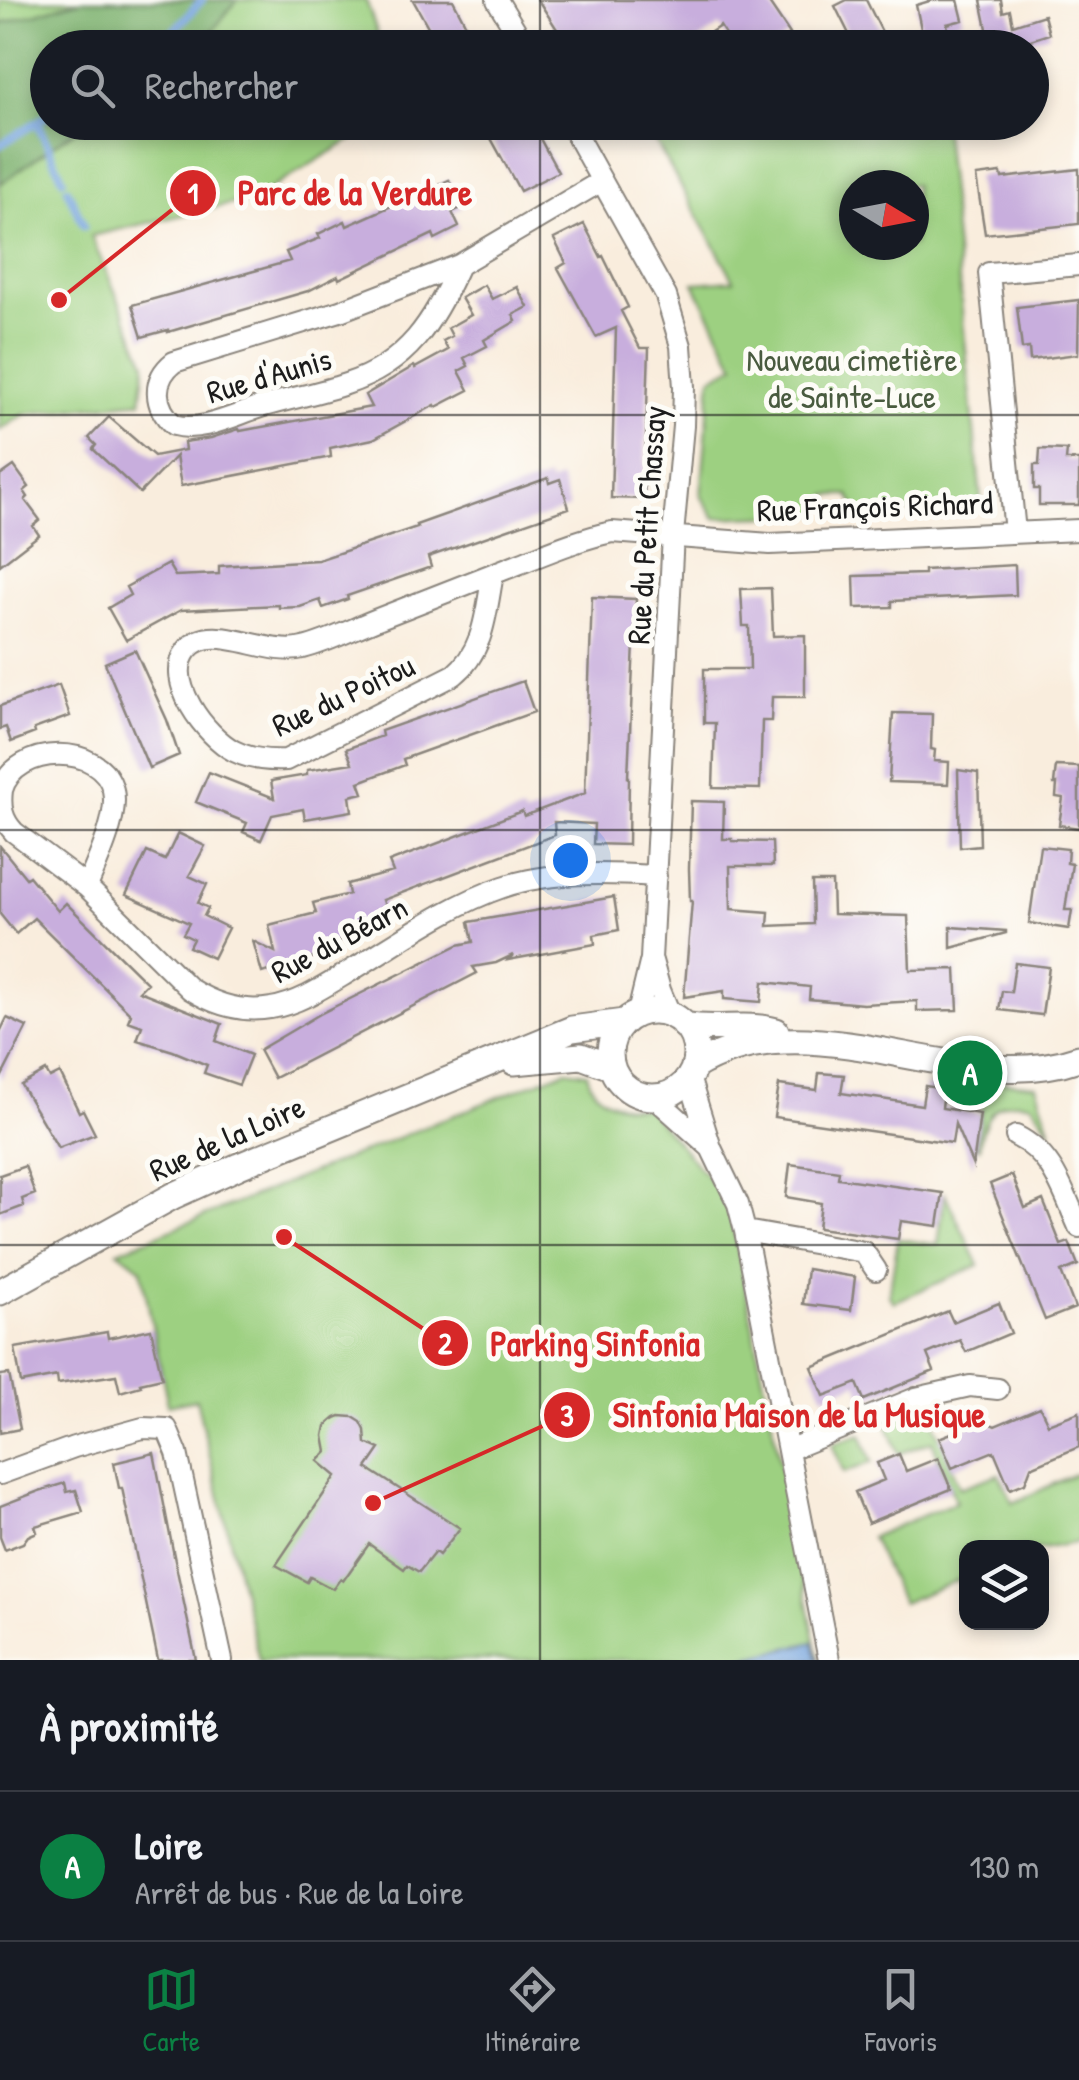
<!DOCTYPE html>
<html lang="fr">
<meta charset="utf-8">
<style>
body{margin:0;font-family:"Patrick Hand",sans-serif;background:#20242c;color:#f1f3f6}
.controls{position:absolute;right:30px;bottom:30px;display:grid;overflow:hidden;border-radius:20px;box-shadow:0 5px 15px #0003}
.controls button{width:90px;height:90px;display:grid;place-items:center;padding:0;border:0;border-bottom:2px solid #363941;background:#171b24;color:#f1f3f6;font:50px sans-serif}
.compass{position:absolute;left:839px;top:170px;width:90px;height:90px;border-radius:50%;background:#171b24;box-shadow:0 5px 15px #0003;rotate:100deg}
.you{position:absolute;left:570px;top:860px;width:35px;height:35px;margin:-25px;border:8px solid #fff;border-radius:50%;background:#1a73e8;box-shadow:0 0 0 15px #1a73e833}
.badge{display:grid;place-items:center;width:65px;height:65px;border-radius:50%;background:#0b8043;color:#fff;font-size:32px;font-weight:700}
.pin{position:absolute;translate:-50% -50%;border:5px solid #fff;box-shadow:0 2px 10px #0006}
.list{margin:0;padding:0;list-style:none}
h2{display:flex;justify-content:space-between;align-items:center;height:130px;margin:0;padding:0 40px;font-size:42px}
h2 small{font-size:32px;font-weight:400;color:#9ea1a6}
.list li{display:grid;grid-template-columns:65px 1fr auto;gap:30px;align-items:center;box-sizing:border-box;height:150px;padding:0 40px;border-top:2px solid #363941}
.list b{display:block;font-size:38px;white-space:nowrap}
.list p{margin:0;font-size:32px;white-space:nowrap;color:#9ea1a6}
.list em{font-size:32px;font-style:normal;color:#9ea1a6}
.icon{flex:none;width:55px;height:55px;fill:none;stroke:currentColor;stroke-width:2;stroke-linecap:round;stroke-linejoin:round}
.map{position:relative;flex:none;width:1079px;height:1660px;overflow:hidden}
.search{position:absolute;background:#171b24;box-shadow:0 5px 15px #0003;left:30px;right:30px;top:30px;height:110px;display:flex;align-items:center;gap:25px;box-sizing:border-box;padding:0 35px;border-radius:55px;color:#9ea1a6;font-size:38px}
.sheet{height:280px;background:#171b24}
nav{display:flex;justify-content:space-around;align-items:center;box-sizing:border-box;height:140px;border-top:2px solid #363941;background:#171b24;font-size:28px;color:#9ea1a6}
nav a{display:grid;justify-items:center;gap:5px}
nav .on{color:#0b8043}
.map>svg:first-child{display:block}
.green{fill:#9dd081;stroke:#5c764e;stroke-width:2.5;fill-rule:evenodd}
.forest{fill:#7eb26f;stroke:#4d6746;stroke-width:2.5}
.water{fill:#73a3dd;stroke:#48607c;stroke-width:2.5}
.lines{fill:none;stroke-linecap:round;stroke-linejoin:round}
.stream{stroke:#73a3dd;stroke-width:8}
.building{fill:#c8aedd}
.minor-casing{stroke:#8a847c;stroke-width:24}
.tertiary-casing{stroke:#8a847c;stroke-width:29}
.minor{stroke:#fff;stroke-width:20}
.tertiary{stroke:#fff;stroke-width:25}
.grid{fill:none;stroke:#1c1c1c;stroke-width:2.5;stroke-opacity:0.55}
.labels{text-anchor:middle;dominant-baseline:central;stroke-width:10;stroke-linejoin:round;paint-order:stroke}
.park-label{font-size:32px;fill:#495b3f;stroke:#fdfcf7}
.street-label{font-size:32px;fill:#1c1c1c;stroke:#fdfcf7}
.leader{fill:none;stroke:#d62828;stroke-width:4}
.callout-dot{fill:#d62828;stroke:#fdfcf7;stroke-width:4}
.mark-label{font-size:30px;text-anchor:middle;font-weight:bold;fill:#fff}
.callout-label{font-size:35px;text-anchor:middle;font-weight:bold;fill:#d62828;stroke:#fdfcf7;stroke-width:10;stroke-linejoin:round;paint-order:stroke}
</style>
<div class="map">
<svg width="1079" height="1660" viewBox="0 0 1079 1660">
<rect width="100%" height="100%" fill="#fdfcf7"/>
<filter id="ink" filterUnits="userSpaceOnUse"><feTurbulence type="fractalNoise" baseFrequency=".01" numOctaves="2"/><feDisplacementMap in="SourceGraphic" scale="20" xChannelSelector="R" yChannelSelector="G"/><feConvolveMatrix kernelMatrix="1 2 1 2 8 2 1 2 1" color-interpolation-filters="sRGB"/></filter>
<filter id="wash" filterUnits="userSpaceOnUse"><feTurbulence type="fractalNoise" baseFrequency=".0048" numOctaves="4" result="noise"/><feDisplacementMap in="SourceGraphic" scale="40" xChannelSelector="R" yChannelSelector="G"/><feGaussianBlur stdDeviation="2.25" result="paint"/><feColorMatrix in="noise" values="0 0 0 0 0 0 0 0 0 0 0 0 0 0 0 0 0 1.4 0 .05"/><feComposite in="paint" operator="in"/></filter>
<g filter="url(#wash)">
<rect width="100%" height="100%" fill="#f9eddd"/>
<!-- green -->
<path class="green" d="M0,0H81L0,24Z
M162,0H366L382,47L105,48Z
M48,122L379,123L253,199L91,236L146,363L141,401L25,414L0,430V127Z
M645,123H943L982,509L860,513L849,495H828L817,514L715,518L701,496L711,378L735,365L694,283L734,280ZM854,185H914V245H854Z
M566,1070L587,1073C594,1103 619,1106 647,1108L728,1200L819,1660H259L196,1399L168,1405L141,1269L118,1251Z
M963,1078L1036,1085L1051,1132L1032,1104C995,1095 984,1116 979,1148L976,1146L984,1096L961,1090Z
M945,1194L979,1265L894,1302L889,1296L898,1239L938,1245Z
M950,1402L954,1412L933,1420L960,1488L999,1474L1013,1503L1079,1472V1542L1042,1549L966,1548V1577L902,1603L871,1537L956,1502L932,1441L899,1454L886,1421Z
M861,1434L872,1462L844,1473L832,1444Z"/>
<!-- forest -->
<path class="forest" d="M81,0H237L214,29L189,47L48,48V122L85,123L0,184V24Z"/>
<!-- water -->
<path class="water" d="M814,1642L818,1660H734Z"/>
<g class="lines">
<!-- stream -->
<path class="stream" d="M152,48L168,37L202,0
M37,122L63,179
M0,145L48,115
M67,189L84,226"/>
</g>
<g id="blocks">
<!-- building -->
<path class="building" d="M413,0H453L478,48H440Z
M538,0H767L790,34L769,48H734L720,26L687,48H574L564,31L560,34Z
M847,0H866L890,48H856L835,6Z
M933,0H958L963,20L947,24L952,48H925L916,5Z
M981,0H1001L1003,12L1010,10L1013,25L1044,15L1049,34L1024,42L1026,48H991Z
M482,122H531L558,172L520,191Z
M1079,169V224L985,234L976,176L1001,173L1002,178Z
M449,180L461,208L452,212L459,227L435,239L433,234L339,279L338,276L308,291L168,332V330L142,337L132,305L290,261L286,252L320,238L318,234L345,221L347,226Z
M584,224L601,257L603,256L628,307L621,311L640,348H649L644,499L611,498L616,328L596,337L558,268L566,263L554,239Z
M484,285L492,299L517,287L528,307L513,315L516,321L484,340L487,346L464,358L468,366L459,371L469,390L436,407L435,405L373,439L330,448L331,457L181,486L176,456L140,493L93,449L96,445L89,438L109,417L154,456L185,450L184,442L211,438L239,429L240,431L371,407L365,395L414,366L415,368L448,350L443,341L452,336L448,328L471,315L461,298Z
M1079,300L1078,354L1030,360L1029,348L1022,349L1017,307Z
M1040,449L1067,450L1066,460H1079V505H1039V489H1034V465H1039Z
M14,466L29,487L24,491L28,497L25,500L40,520L33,526L39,535L0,565V476Z
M548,478L549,483L560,479L569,508L428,557L431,567L347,596L348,599L323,608L320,600L300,607L279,608V605L181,610L126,640L108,608L130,595L126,587L168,564L175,576L219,574V566L318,560L417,527L416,525Z
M1015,565L1016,595L892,601V607L855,608L854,576L924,574V570Z
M771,588L773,636L805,635V697H772L771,721H762L760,789L713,788L715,723H704V669H750L749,626H743L741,589Z
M592,597L636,599L628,777H629L628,845L593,844L594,824L554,822L555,835L383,900L389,919L359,927L361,935L325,945L327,953L262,973L253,941L275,952L269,925L316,913L313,903L349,894L347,884L393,872L389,862L522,811L524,816L585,793Z
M135,650L167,720L179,755L149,768L105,663Z
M523,681L534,712L403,759L405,765L359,782L363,793L350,796L352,811L305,819L303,809L272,815L261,840L243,832L247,823L196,802L209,772L274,798L271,781L307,775V770L352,763L346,749L382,736L381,731Z
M59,685L70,716L34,729L35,733L11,742L6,727L0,729V706Z
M893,713L932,714L931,749L935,750L934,761L949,762L948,784L889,782Z
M1056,766L1079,767V828L1059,825L1063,798L1056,797L1057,784H1054Z
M958,770L978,773L980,845L960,847Z
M691,801L724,802L723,839H732V841L772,842L773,866H730L731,909L769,912L768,926L813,924L812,882H832L833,914L908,916L910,970L956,969L958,1010L917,1011V1001L863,1004L809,999L810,987L763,982L761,1002L724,999V991L684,997L692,901H690L689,869Z
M178,833L205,846L189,876L207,884L198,903L208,908L204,916L228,928L213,958L189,947L193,939L183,934L189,923L126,895L147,852L165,860Z
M0,846L26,878L29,876L58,911L66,903L147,983L139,991L222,1024L216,1041L251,1055L239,1085L204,1073L207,1065L173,1051L137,1040L142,1026L128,1021L131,1014L34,918L16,934L0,914Z
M1040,846L1068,849L1067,863L1072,864L1065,910H1072L1069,929L1029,923Z
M614,897L619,930L594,935L595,944L508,960L513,955L496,963L473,967L477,973L274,1078L259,1050L320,1014L458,945L473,942L469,922Z
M951,927L1006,931V933L951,948Z
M1015,963L1049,967L1042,1015L999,1010L1002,991L1011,992Z
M7,1018L27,1027L0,1080V1032Z
M46,1071L50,1078L60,1073L79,1112L83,1110L95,1134L58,1148L21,1085Z
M819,1073L844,1075L841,1093L922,1105L925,1086L944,1089L942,1108L980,1114L973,1166L955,1124L952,1143L774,1117L779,1085L817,1090Z
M790,1164L839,1171L838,1178L943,1193L938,1226L901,1221L898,1239L818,1228L821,1203L786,1197Z
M25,1166L35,1194L22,1199L24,1206L0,1215V1175Z
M1012,1175L1025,1208L1043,1200L1061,1245L1069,1242L1078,1265L1061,1272L1075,1308L1045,1320L990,1184Z
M807,1269L855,1277L851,1310L803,1304Z
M999,1303L1011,1333L966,1352L960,1340L927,1354L934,1371L864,1400L857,1383L824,1396L812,1367L948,1311L953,1322Z
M151,1329L162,1378L140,1383L141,1386L120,1392L116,1375L58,1384L57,1376L21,1383L15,1348L107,1332L108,1338Z
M9,1374L20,1429L0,1433V1375Z
M1040,1407L1048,1424L1079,1412V1447L1031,1467L1025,1483L1010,1489L994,1451L952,1468L939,1438L969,1426L963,1412L995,1426Z
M340,1416L353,1417L361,1422L365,1430L366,1443L380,1449L367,1468L460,1528L439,1555L435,1552L419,1572L407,1565L404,1569L369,1544L343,1581L340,1579L333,1589L310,1577L307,1582L276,1565L336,1476L318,1461L327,1452L324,1436L326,1426L335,1418Z
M154,1453L174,1556L196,1660H158L122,1488H119L114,1463Z
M899,1454L906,1471L938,1458L951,1489L868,1523L855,1492L884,1480L877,1463Z
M65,1483L67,1492L76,1490L83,1512L35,1526L37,1532L28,1536L23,1543L5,1550L0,1537V1506L39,1491Z"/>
</g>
</g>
<g filter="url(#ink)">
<use href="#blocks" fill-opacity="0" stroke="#8a847c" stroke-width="2.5"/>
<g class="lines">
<!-- minor casing -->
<g class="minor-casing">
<path id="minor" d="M497,0L526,48
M569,122L666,296L681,346L684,387L683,426L673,535L651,959L638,1013
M459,265C434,321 408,364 346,384C319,393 291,398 264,406C236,414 202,433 174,425C154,407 151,380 174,362L340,311L459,265L600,182
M1015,532L989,273L1079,265
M493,574C486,610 485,650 454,675L286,760C268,761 250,759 234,751C206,736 163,681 187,650C211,619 267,658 303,648C328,642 352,629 375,620C422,602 470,583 518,564C549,552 579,539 612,532L770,544L1079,530
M87,887C97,861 119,818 113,790C102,742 15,744 2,790C0,807 2,819 14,832L87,887L190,989C214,1004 242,1013 271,1008C298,1004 324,987 347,973C397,943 447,906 503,887C550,871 606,873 656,876
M652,961L660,990L670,1014
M689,1077L711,1148L738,1204L745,1231L829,1660
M654,1097L710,1147
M1016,1136C1053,1154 1063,1192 1079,1227
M745,1231L864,1252L876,1270
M788,1450L916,1398L970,1386L998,1389
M0,1474L74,1447L143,1428L167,1429L177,1453L222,1660"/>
</g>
<!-- tertiary casing -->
<g class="tertiary-casing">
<path id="tertiary" d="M610 1054a43 43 0 1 1 86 0a43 43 0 1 1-86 0Z
M684,1025C715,1032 746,1022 776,1031
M514,1062L581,1056L611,1067
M694,1067C813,994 956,1101 1079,1058
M0,1292L173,1196L239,1166L572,1029L624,1022"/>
</g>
<!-- minor -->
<use href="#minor" class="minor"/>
<!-- tertiary -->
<use href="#tertiary" class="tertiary"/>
</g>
</g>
<!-- grid -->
<path class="grid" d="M540,0V48M540,122V1660M0,415H1079M0,830H1079M0,1245H1079"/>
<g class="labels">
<!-- park labels -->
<g class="park-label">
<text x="852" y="359">Nouveau cimetière<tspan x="852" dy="37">de Sainte-Luce</tspan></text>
</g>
<!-- street labels -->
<g class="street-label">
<text transform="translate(269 375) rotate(-16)">Rue d'Aunis</text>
<text transform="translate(875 506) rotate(-2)">Rue François Richard</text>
<text transform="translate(646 525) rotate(-86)">Rue du Petit Chassay</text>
<text transform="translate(343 695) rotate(-25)">Rue du Poitou</text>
<text transform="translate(339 939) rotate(-28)">Rue du Béarn</text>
<text transform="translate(227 1138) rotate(-24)">Rue de la Loire</text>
</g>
</g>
<!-- callouts -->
<path class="leader" d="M59 300L193 193M284 1237L445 1343M373 1503L567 1415"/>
<g class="callout-dot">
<circle cx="59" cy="300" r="10"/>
<circle cx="284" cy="1237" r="10"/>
<circle cx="373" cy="1503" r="10"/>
<circle cx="193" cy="193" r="25"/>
<circle cx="445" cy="1343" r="25"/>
<circle cx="567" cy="1415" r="25"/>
</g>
<g class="mark-label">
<text x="193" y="204">1</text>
<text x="445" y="1354">2</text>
<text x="567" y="1426">3</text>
</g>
<g class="callout-label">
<text x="355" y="205">Parc de la Verdure</text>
<text x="595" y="1356">Parking Sinfonia</text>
<text x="799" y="1427">Sinfonia Maison de la Musique</text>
</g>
</svg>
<div class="controls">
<button><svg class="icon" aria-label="layers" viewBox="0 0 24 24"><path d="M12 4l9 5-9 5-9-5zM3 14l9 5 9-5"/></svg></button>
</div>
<svg class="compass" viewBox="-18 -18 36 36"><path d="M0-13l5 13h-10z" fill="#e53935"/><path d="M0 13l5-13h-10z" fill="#9ea1a6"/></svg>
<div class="you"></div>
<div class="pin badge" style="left:970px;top:1073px">A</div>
<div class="search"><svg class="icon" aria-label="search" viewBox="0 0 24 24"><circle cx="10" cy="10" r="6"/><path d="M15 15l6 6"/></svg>Rechercher</div>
</div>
<section class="sheet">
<h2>À proximité<small></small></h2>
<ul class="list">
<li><span class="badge">A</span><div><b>Loire</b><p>Arrêt de bus · Rue de la Loire</p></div><em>130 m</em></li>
</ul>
</section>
<nav>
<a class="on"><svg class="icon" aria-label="map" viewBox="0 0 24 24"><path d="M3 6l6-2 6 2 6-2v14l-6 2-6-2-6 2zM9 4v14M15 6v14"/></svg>Carte</a>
<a><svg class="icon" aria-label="directions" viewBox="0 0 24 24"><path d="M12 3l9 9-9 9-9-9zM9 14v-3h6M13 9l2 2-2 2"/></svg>Itinéraire</a>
<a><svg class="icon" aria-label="saved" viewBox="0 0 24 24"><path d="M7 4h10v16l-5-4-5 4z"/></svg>Favoris</a>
</nav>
